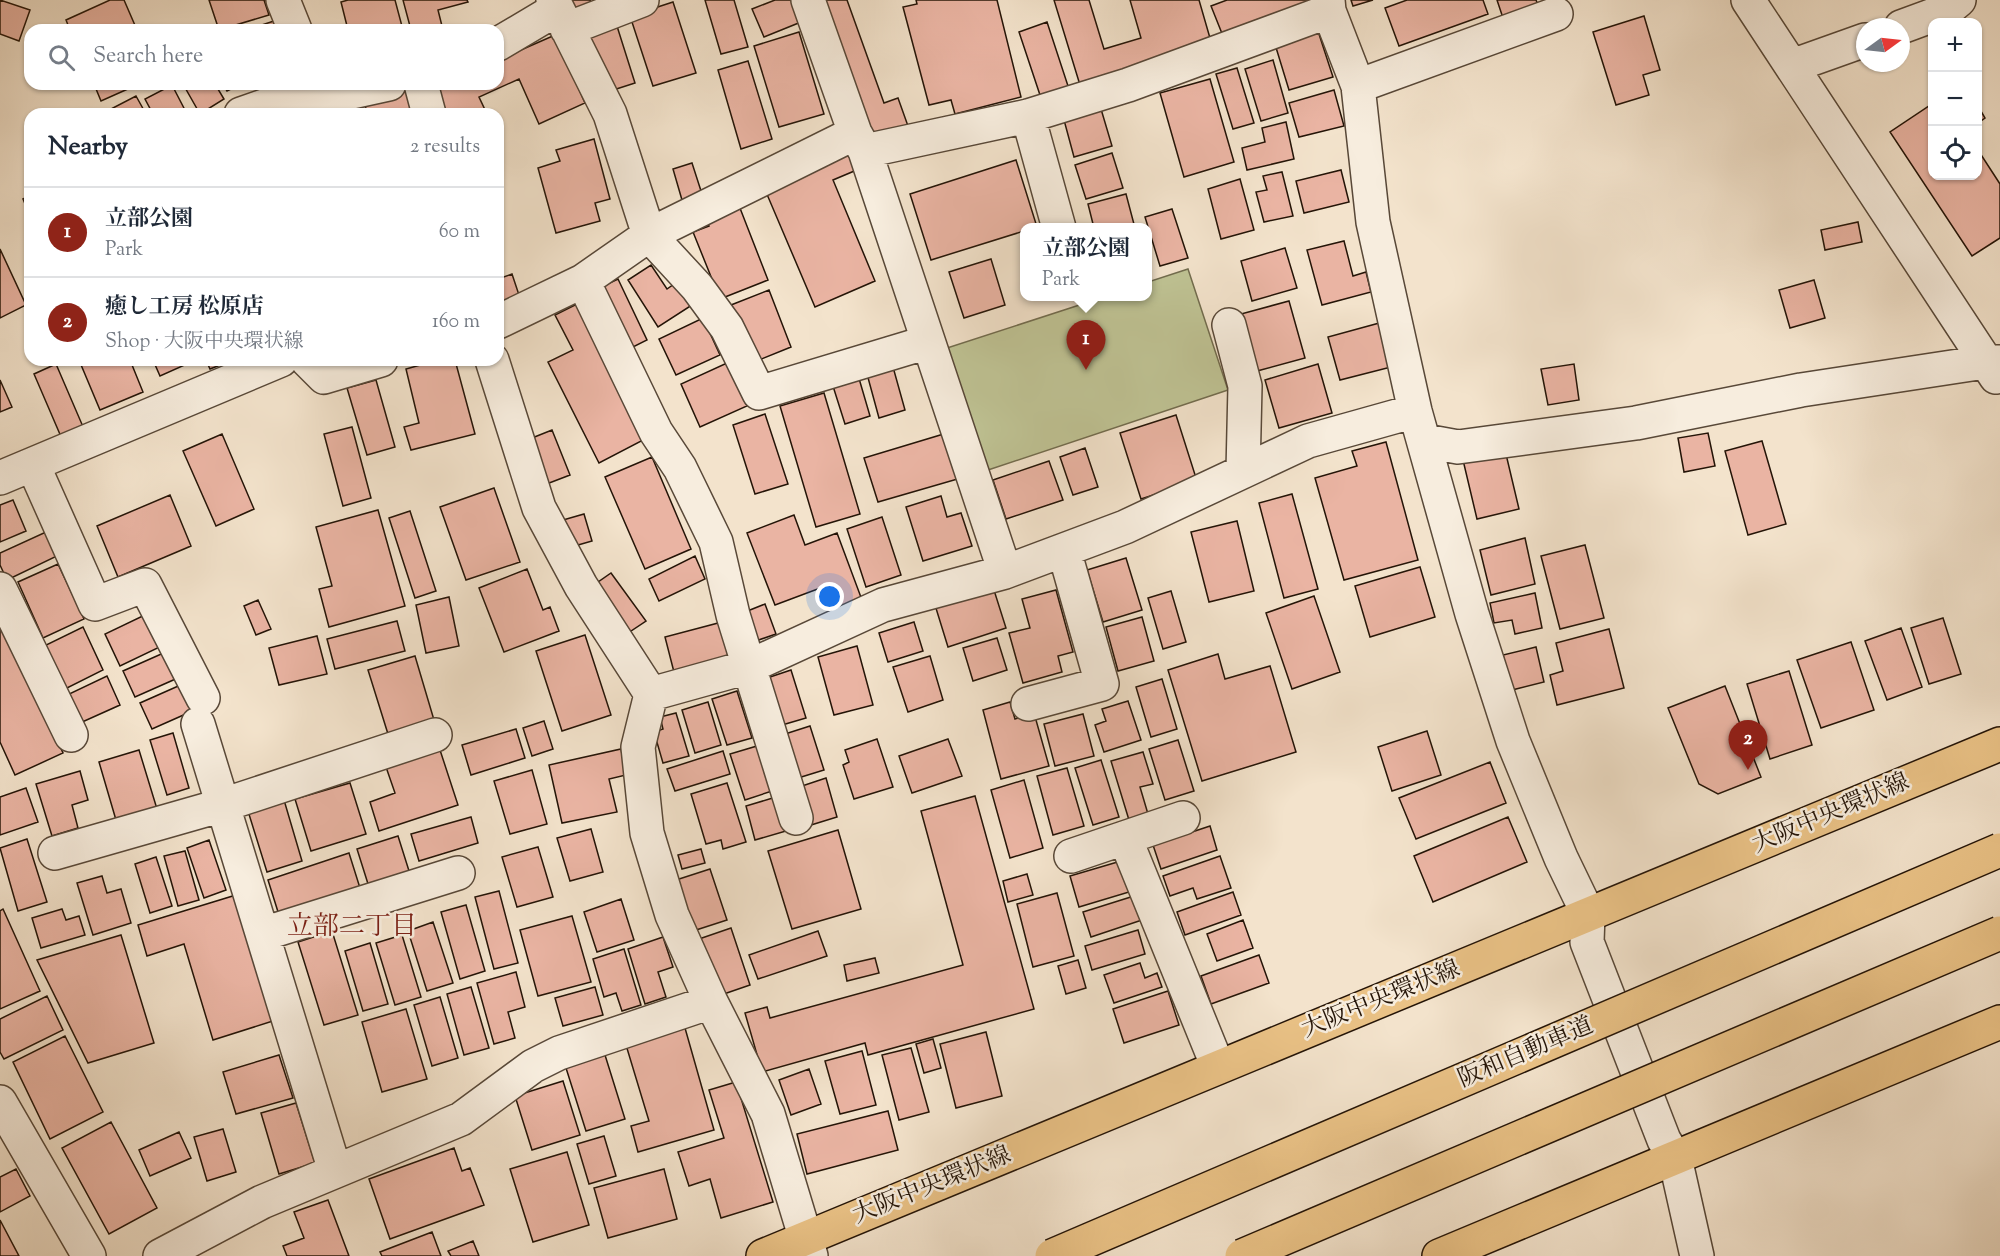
<!DOCTYPE html>
<meta charset="utf-8">
<style>
body{margin:0;font-family:"Sorts Mill Goudy","Noto Serif JP",serif;background:#f6f6f7;color:#1f2937}
.controls{position:absolute;right:18px;top:18px;display:grid;overflow:hidden;border-radius:12px;box-shadow:0 2px 4px #0004}
.controls button{width:54px;height:54px;display:grid;place-items:center;padding:0;border:0;border-bottom:2px solid #e0e1e3;background:#fff;color:#1f2937;font:30px sans-serif}
.compass{position:absolute;left:1856px;top:18px;width:54px;height:54px;border-radius:50%;background:#fff;box-shadow:0 2px 4px #0004;rotate:75deg}
.you{position:absolute;left:830px;top:597px;width:21px;height:21px;margin:-15px;border:4px solid #fff;border-radius:50%;background:#1a73e8;box-shadow:0 0 0 9px #1a73e833}
.badge{display:grid;place-items:center;width:39px;height:39px;border-radius:50%;background:#8f2418;color:#fff;font-size:20px;font-weight:700}
.pin{position:absolute;translate:-50% -50px;filter:drop-shadow(0 2px 3px #0008)}
.pin::after{content:'';position:absolute;top:32px;width:21px;height:18px;background:inherit;clip-path:polygon(0 0,100% 0,50% 100%)}
.popup{position:absolute;left:1020px;top:223px;width:132px;height:78px;box-sizing:border-box;display:grid;place-content:center;border-radius:12px;background:#fff;filter:drop-shadow(0 2px 4px #0005);font-size:20px;white-space:nowrap;color:#747a83}
.popup b{font-size:22px;color:#1f2937}
.popup::after{content:'';position:absolute;left:50%;top:100%;margin-left:-12px;border:12px solid transparent;border-top-color:#fff}
.list{margin:0;padding:0;list-style:none}
h2{display:flex;justify-content:space-between;align-items:center;height:78px;margin:0;padding:0 24px;font-size:26px}
h2 small{font-size:20px;font-weight:400;color:#747a83}
.list li{display:grid;grid-template-columns:39px 1fr auto;gap:18px;align-items:center;box-sizing:border-box;height:90px;padding:0 24px;border-top:2px solid #e0e1e3}
.list b{display:block;font-size:22px;white-space:nowrap}
.list p{margin:0;font-size:20px;white-space:nowrap;color:#747a83}
.list em{font-size:20px;font-style:normal;color:#747a83}
.icon{flex:none;width:33px;height:33px;fill:none;stroke:currentColor;stroke-width:2;stroke-linecap:round;stroke-linejoin:round}
.map{position:relative;flex:none;width:2000px;height:1256px;overflow:hidden}
.search{position:absolute;background:#fff;box-shadow:0 2px 4px #0004;left:24px;top:24px;width:480px;height:66px;display:flex;align-items:center;gap:15px;box-sizing:border-box;padding:0 21px;border-radius:18px;color:#747a83;font-size:22px}
.panel{position:absolute;background:#fff;box-shadow:0 2px 4px #0004;left:24px;top:108px;width:480px;height:258px;border-radius:18px}
.map>svg:first-child{display:block}
.green{fill:#bfc394;stroke:#726c4e;stroke-width:1.5}
.building{fill:#eab4a3;stroke:#241407;stroke-width:1.5}
.lines{fill:none;stroke-linecap:round;stroke-linejoin:round}
.minor-casing{stroke:#584838;stroke-width:36}
.major-casing{stroke:#241407;stroke-width:36}
.minor{stroke:#f7edde;stroke-width:33}
.major{stroke:#eac286;stroke-width:33}
.highway-bridge-casing{stroke:#241407;stroke-width:36;stroke-linecap:butt}
.highway-bridge{stroke:#eac286;stroke-width:33}
.labels{text-anchor:middle;dominant-baseline:central;stroke-width:5;stroke-linejoin:round;paint-order:stroke}
.street-label{font-size:24px;fill:#241407;stroke:#f7edde}
.neighbourhood-label{font-size:26px;fill:#7a1f14;stroke:#f7edde}
</style>
<div class="map">
<svg width="2000" height="1256" viewBox="0 0 2000 1256">
<rect width="100%" height="100%" fill="#f3e3cc"/>
<filter id="stains"><feTurbulence type="fractalNoise" baseFrequency=".00333" numOctaves="4"/><feColorMatrix values="0 0 0 0 .2 0 0 0 0 .09 0 0 0 0 .02 0 0 0 .5 -.17"/></filter>
<radialGradient id="worn" r=".72"><stop offset=".6" stop-color="#630" stop-opacity="0"/><stop offset="1" stop-color="#630" stop-opacity=".3"/></radialGradient>
<!-- green -->
<path class="green" d="M1188,269L1228,390L985,471L944,349L1104,297L1148,296V282Z"/>
<!-- building -->
<path class="building" d="M0,0L30,10L19,41L0,34Z
M110,0H124L137,30H70L66,20Z
M209,0H264L269,15L219,30Z
M348,0H395L403,30H348L341,2Z
M403,0H467L468,2L438,10L443,30H411Z
M562,0H590L594,10L571,20Z
M705,0H734L748,47L721,54Z
M775,0H791L801,22L764,37L752,9Z
M825,0H847L884,103L898,98L908,126L866,140Z
M916,0H997L1021,97L955,114L951,100L929,105L903,7L917,4Z
M1054,0H1089L1104,49L1141,38L1130,0H1199L1212,45L1080,85Z
M1227,0H1313L1223,36L1211,6Z
M1351,0H1373L1353,6Z
M1407,0H1483L1488,14L1399,46L1385,8Z
M1497,0H1536L1538,5L1503,18Z
M673,2L696,73L653,86L630,16Z
M1644,16L1660,70L1643,75L1649,95L1616,105L1593,32Z
M274,21L277,30H246Z
M1047,22L1069,89L1041,98L1019,32Z
M616,23L635,83L607,92L588,32Z
M1317,28L1333,77L1289,90L1274,41Z
M799,32L824,114L779,127L754,46Z
M555,35L585,103L539,124L519,79L479,97L487,114H447L435,88L445,84H498V60Z
M1273,60L1288,113L1261,121L1245,69Z
M748,61L772,139L741,149L718,70Z
M1237,68L1254,123L1233,129L1216,74Z
M1210,79L1234,162L1184,177L1160,93Z
M94,84H139L101,101Z
M183,84H215L224,99L200,114Z
M223,84H241L227,91Z
M172,85L187,114H153L145,99Z
M410,87L417,114H367L364,100Z
M1334,90L1344,126L1299,137L1289,103Z
M136,96L146,114H112L109,110Z
M1932,104V176H1978V150L2000,184V238L1972,256L1890,132Z
M1978,106L1985,118L1978,123Z
M1101,109L1112,146L1074,157L1064,120Z
M1286,122L1294,159L1247,170L1242,148L1265,142L1262,128Z
M594,139L610,199L595,203L600,221L556,233L538,168L560,161L556,150Z
M850,147L859,169L833,180L875,281L815,307L763,185Z
M1112,153L1123,188L1086,199L1075,165Z
M1016,160L1037,227L1024,228V231L931,260L910,194Z
M692,163L702,194L682,200L673,169Z
M1341,170L1349,202L1304,213L1296,181Z
M1282,172L1293,216L1264,222L1256,192L1267,190L1263,176Z
M1240,179L1254,230L1221,239L1208,189Z
M1126,194L1135,228H1094L1088,204Z
M30,196V216L23,199Z
M738,203L768,280L720,299L693,232L709,226L705,216Z
M1172,209L1188,258L1160,266L1145,217Z
M1858,222L1862,242L1825,250L1821,230Z
M1344,241L1353,276L1366,272L1371,292L1322,305L1307,250Z
M1285,248L1297,288L1252,301L1241,261Z
M0,249L26,305L0,318Z
M991,259L1005,305L964,318L949,272Z
M651,265L667,289L677,282L692,305L658,327L628,280Z
M512,274L521,301L498,309V279Z
M618,279L647,340L625,351L595,290Z
M1814,280L1825,318L1790,328L1779,290Z
M769,290L791,347L754,362L731,305Z
M1289,301L1305,358L1257,371L1241,314Z
M581,302L649,437L599,463L548,362L573,350L555,315Z
M703,318L720,355L676,375L659,339Z
M1383,322L1395,366L1340,380L1328,337Z
M79,360H130L143,392L100,410Z
M153,360H185L187,364L160,376Z
M206,360H228V362L210,369Z
M438,360H455L475,434L411,450L404,427L419,423L406,369Z
M727,363L747,406L700,427L681,384Z
M56,364L84,429L62,439L34,374Z
M1318,364L1332,413L1279,428L1265,380Z
M1574,364L1579,400L1548,405L1541,369Z
M893,367L905,410L879,418L867,374Z
M858,375L870,416L845,424L832,383Z
M0,380L12,407L0,412Z
M376,380L395,447L367,455L347,388Z
M824,393L860,514L816,527L780,406Z
M765,414L788,484L755,494L733,425Z
M1176,415L1197,481L1141,499L1120,433Z
M352,427L371,498L343,506L324,434Z
M552,430L570,475L544,485L527,440Z
M947,433L961,478L878,502L864,458Z
M1708,433L1715,466L1684,472L1678,438Z
M222,434L254,509L216,526L183,451Z
M1762,441L1786,524L1748,535L1725,451Z
M1386,442L1418,560L1344,580L1315,478L1357,466L1352,451Z
M1085,448L1098,487L1073,495L1060,457Z
M1505,450L1519,509L1477,519L1463,460Z
M652,457L691,549L645,569L605,477Z
M1049,461L1063,500L1006,519L993,480Z
M494,488L520,562L466,580L440,507Z
M1292,494L1318,589L1284,598L1259,503Z
M170,495L191,546L118,577L97,526Z
M941,496L947,517L961,513L972,546L923,561L906,507Z
M13,500L26,531L0,542V505Z
M378,510L405,606L329,627L319,589L332,586L316,527Z
M410,511L436,591L415,598L389,518Z
M584,514L592,541L571,547L563,520Z
M794,515L805,545L837,533L862,600L840,608L831,584L775,605L747,533Z
M882,517L901,575L866,587L847,529Z
M1237,521L1254,591L1209,602L1191,532Z
M46,532L57,556L7,580L0,565V553Z
M1525,538L1535,584L1491,595L1480,550Z
M1585,545L1604,618L1560,629L1541,556Z
M695,556L705,579L659,601L649,579Z
M1126,558L1142,610L1103,622L1087,570Z
M58,564L84,619L43,638L18,582Z
M1420,567L1435,617L1370,637L1355,586Z
M527,569L543,610L550,607L559,631L504,652L479,588Z
M611,573L646,621L625,635L591,587Z
M993,587L1006,628L948,647L935,605Z
M1056,590L1073,652L1058,656L1062,672L1023,683L1009,633L1030,628L1022,599Z
M1171,591L1186,642L1163,649L1148,598Z
M1535,593L1542,628L1515,634L1512,620L1494,623L1490,603Z
M1314,596L1340,672L1292,689L1266,613Z
M449,597L459,646L426,653L416,605Z
M258,600L271,629L256,635L244,606Z
M765,604L776,634L750,643L740,614Z
M151,612L166,644L120,666L105,634Z
M1142,617L1154,661L1118,671L1106,627Z
M1943,618L1961,674L1929,684L1911,628Z
M397,621L405,651L335,669L327,639Z
M3,622L63,753L15,775L0,742V623Z
M722,622L732,660L675,676L665,637Z
M914,622L923,651L888,662L879,633Z
M83,627L103,670L63,690L42,647Z
M1901,628L1922,687L1887,700L1865,641Z
M1609,629L1624,688L1557,705L1550,675L1563,671L1556,643Z
M585,635L611,715L562,731L536,651Z
M317,636L327,674L279,685L269,648Z
M997,638L1007,670L973,681L963,648Z
M1851,642L1874,710L1821,728L1797,660Z
M857,646L873,705L834,715L818,657Z
M1536,647L1544,682L1512,690L1503,655Z
M168,651L180,677L135,697L123,671Z
M1218,654L1225,679L1270,666L1296,752L1202,781L1168,670Z
M415,656L434,720L388,734L368,670Z
M930,656L943,700L908,712L893,667Z
M791,670L806,718L782,725L767,678Z
M1789,671L1812,745L1770,759L1747,684Z
M107,676L120,705L80,723L67,695Z
M1162,679L1177,729L1151,737L1136,687Z
M185,683L197,709L152,729L140,703Z
M1725,686L1761,777L1718,794L1699,784L1668,708Z
M737,691L752,738L727,745L712,699Z
M1128,701L1141,740L1104,752L1095,725L1106,721L1102,709Z
M708,702L721,745L695,753L682,710Z
M1010,702L1015,719L1034,713L1049,766L1001,779L983,710Z
M676,713L689,756L663,763L654,732L663,729L660,717Z
M1083,714L1094,756L1055,766L1044,724Z
M544,721L553,749L532,756L523,728Z
M810,726L824,770L798,778L785,734Z
M516,729L525,758L471,775L462,745Z
M1427,731L1441,775L1392,791L1378,747Z
M173,733L189,788L167,795L150,740Z
M877,739L893,787L854,799L843,765L849,762L845,750Z
M948,739L962,776L912,793L899,756Z
M1178,740L1194,791L1165,800L1149,749Z
M757,746L772,791L745,800L730,754Z
M621,749L626,775L609,779L617,812L562,823L549,765Z
M139,750L157,809L116,820L99,762Z
M440,750L458,805L379,831L370,802L395,793L386,767Z
M723,751L730,774L675,791L667,769Z
M1143,752L1153,784L1140,787L1148,814L1129,820L1111,761Z
M1101,760L1119,817L1093,825L1075,768Z
M1490,762L1506,803L1416,839L1399,798Z
M1067,768L1084,826L1053,835L1037,776Z
M532,770L547,824L510,834L494,781Z
M80,771L88,800L72,805L78,828L52,836L36,784Z
M826,778L837,817L811,825L799,787Z
M1024,780L1043,848L1010,858L991,790Z
M350,783L366,834L311,851L295,799Z
M727,783L746,842L723,849L721,840L706,844L691,794Z
M26,788L38,822L0,835V797Z
M975,796L1034,1009L868,1055L865,1043L762,1072L745,1013L767,1007L770,1018L963,965L921,811Z
M776,797L786,831L755,840L746,806Z
M284,800L302,861L267,872L248,811Z
M471,817L478,843L419,861L411,834Z
M1508,817L1527,862L1433,902L1414,856Z
M1210,826L1217,850L1161,869L1153,845Z
M591,829L603,872L570,881L557,838Z
M838,830L861,909L792,929L768,851Z
M398,836L410,874L369,887L357,849Z
M27,839L47,902L18,911L0,848Z
M209,840L226,890L204,898L187,848Z
M538,847L553,897L517,907L502,857Z
M701,849L705,863L682,869L678,855Z
M185,851L199,900L178,906L164,856Z
M349,853L360,888L279,915L268,880Z
M1220,856L1231,888L1197,899L1193,888L1170,896L1163,876Z
M156,857L172,906L150,913L135,864Z
M1121,861L1129,892L1079,907L1070,876Z
M710,869L727,920L693,931L676,880Z
M1027,874L1033,895L1008,902L1003,881Z
M102,876L107,893L121,889L131,923L93,935L77,883Z
M499,891L518,963L494,969L475,897Z
M1233,892L1241,915L1185,935L1177,912Z
M1057,893L1074,956L1033,967L1017,904Z
M236,895L276,1020L213,1040L184,944L147,956L138,925Z
M1134,896L1142,920L1091,937L1083,912Z
M621,899L634,940L597,952L584,912Z
M466,905L485,971L460,979L441,912Z
M3,909L40,991L0,1009V911Z
M62,909L66,920L79,916L85,935L41,948L32,918Z
M572,916L591,982L538,996L520,930Z
M1243,920L1253,948L1217,961L1207,934Z
M433,922L453,983L427,991L408,931Z
M731,928L750,985L718,996L699,939Z
M1138,930L1145,954L1092,970L1085,946Z
M332,931L358,1015L324,1025L298,942Z
M818,931L827,956L758,979L749,955Z
M121,935L154,1043L88,1063L37,960Z
M402,935L421,997L395,1005L376,943Z
M663,937L673,967L658,972L666,997L645,1004L628,949Z
M370,943L388,1004L363,1011L345,951Z
M624,949L641,1005L622,1011L616,993L604,997L593,959Z
M1259,955L1269,983L1211,1004L1201,976Z
M875,958L879,973L847,981L844,965Z
M1078,960L1086,988L1066,994L1058,966Z
M1140,963L1145,978L1157,973L1162,987L1114,1003L1104,975Z
M516,972L525,1007L508,1012L515,1038L494,1044L477,983Z
M471,987L489,1048L464,1055L447,994Z
M595,987L603,1015L563,1026L555,998Z
M1168,991L1179,1025L1124,1043L1113,1009Z
M47,996L63,1030L4,1059L0,1052V1019Z
M440,997L458,1058L432,1066L414,1005Z
M406,1009L427,1079L382,1092L362,1022Z
M685,1028L714,1130L638,1152L631,1126L649,1121L626,1045Z
M986,1032L1002,1096L956,1108L940,1044Z
M65,1036L103,1112L50,1139L13,1062Z
M933,1039L941,1068L924,1073L916,1044Z
M911,1048L929,1112L899,1120L882,1055Z
M862,1051L876,1105L840,1114L825,1061Z
M279,1055L293,1098L236,1114L223,1072Z
M605,1055L625,1119L586,1131L566,1068Z
M809,1069L821,1104L791,1115L779,1080Z
M563,1081L580,1135L532,1150L515,1096Z
M736,1082L773,1202L721,1218L710,1179L689,1186L678,1152L724,1138L709,1090Z
M296,1103L315,1163L279,1174L261,1113Z
M888,1111L898,1150L807,1174L797,1134Z
M111,1122L157,1208L109,1234L62,1148Z
M223,1129L236,1172L207,1181L194,1137Z
M179,1132L191,1158L150,1176L139,1150Z
M604,1136L616,1176L589,1184L577,1144Z
M454,1148L462,1171L470,1168L484,1205L390,1239L369,1179Z
M567,1152L589,1225L533,1242L510,1169Z
M16,1169L30,1196L0,1212V1177Z
M664,1169L677,1219L608,1238L594,1188Z
M328,1200L349,1256H287L283,1246L304,1238L294,1212Z
M0,1220L19,1256H0Z
M432,1232L441,1256H382L380,1252Z
M473,1241L479,1256H451L448,1251Z"/>
<g class="lines">
<!-- minor casing -->
<g class="minor-casing">
<path id="minor" d="M283,0L295,30
M553,0L610,114L649,235L697,287L727,328L759,393L928,342
M808,0L855,133L865,151L1005,572
M1328,0L1329,11L1358,86L1373,222L1415,411L1472,614L1513,741L1561,858L1588,914L1587,942L1664,1140L1675,1158L1697,1256
M1748,0L1996,377
M1901,27L1947,10L1959,0
M567,29L642,0
M498,44L557,9
M1792,66L1865,40
M421,84L429,114
M1358,86L1556,14
M316,100L389,84
M241,114L312,89
M1028,116L1059,228
M865,151L1028,116L1128,85L1329,11
M583,281L656,432L680,468L716,542L733,615L796,818
M498,322L583,281L649,235L855,133
M1229,325L1245,386L1243,471
M307,360L324,377L381,360
M492,360L539,508L581,586L651,694L638,747L647,833L672,915L711,1002L768,1114L811,1256
M1425,441L1458,447L1636,423L1801,390L1985,362H2000
M33,465L95,604L145,585L203,698
M0,478L281,360
M0,589L71,735
M651,694L748,667L883,605L1005,572L1125,527L1308,441L1415,411
M1028,704L1102,684L1064,550
M198,724L335,1171
M1125,838L1218,1067
M55,853L223,805L435,735
M1071,856L1183,818
M263,934L458,873
M0,1102L89,1256
M160,1256L262,1202L461,1119L533,1066L559,1053L711,1002"/>
</g>
<!-- major casing -->
<g class="major-casing">
<path id="major" d="M763,1256L2000,744
M1439,1256L2000,1022"/>
</g>
<!-- minor -->
<use href="#minor" class="minor"/>
<!-- major -->
<use href="#major" class="major"/>
<!-- highway-bridge casing -->
<g class="highway-bridge-casing">
<path id="highway-bridge" d="M1052,1256L2000,850
M1242,1256L2000,933"/>
</g>
<!-- highway-bridge -->
<use href="#highway-bridge" class="highway-bridge"/>
</g>
<g class="labels">
<!-- street labels -->
<g class="street-label">
<text transform="translate(1831 814) rotate(-23)">大阪中央環状線</text>
<text transform="translate(1381 1000) rotate(-22)">大阪中央環状線</text>
<text transform="translate(1526 1053) rotate(-23)">阪和自動車道</text>
<text transform="translate(932 1186) rotate(-22)">大阪中央環状線</text>
</g>
<!-- neighbourhood labels -->
<g class="neighbourhood-label">
<text x="352" y="927">立部二丁目</text>
</g>
</g>
<rect width="100%" height="100%" filter="url(#stains)"/>
<rect width="100%" height="100%" fill="url(#worn)"/>
</svg>
<div class="controls">
<button>+</button>
<button>−</button>
<button><svg class="icon" aria-label="locate" viewBox="0 0 24 24"><circle cx="12" cy="12" r="6"/><path d="M12 2v4M12 18v4M2 12h4M18 12h4"/></svg></button>
</div>
<svg class="compass" viewBox="-18 -18 36 36"><path d="M0-13l5 13h-10z" fill="#e53935"/><path d="M0 13l5-13h-10z" fill="#747a83"/></svg>
<div class="you"></div>
<div class="pin badge" style="left:1086px;top:370px">1</div>
<div class="popup"><b>立部公園</b>Park</div>
<div class="pin badge" style="left:1748px;top:770px">2</div>
<div class="search"><svg class="icon" aria-label="search" viewBox="0 0 24 24"><circle cx="10" cy="10" r="6"/><path d="M15 15l6 6"/></svg>Search here</div>
<section class="panel">
<h2>Nearby<small>2 results</small></h2>
<ul class="list">
<li><span class="badge">1</span><div><b>立部公園</b><p>Park</p></div><em>60 m</em></li>
<li><span class="badge">2</span><div><b>癒し工房 松原店</b><p>Shop · 大阪中央環状線</p></div><em>160 m</em></li>
</ul>
</section>
</div>
